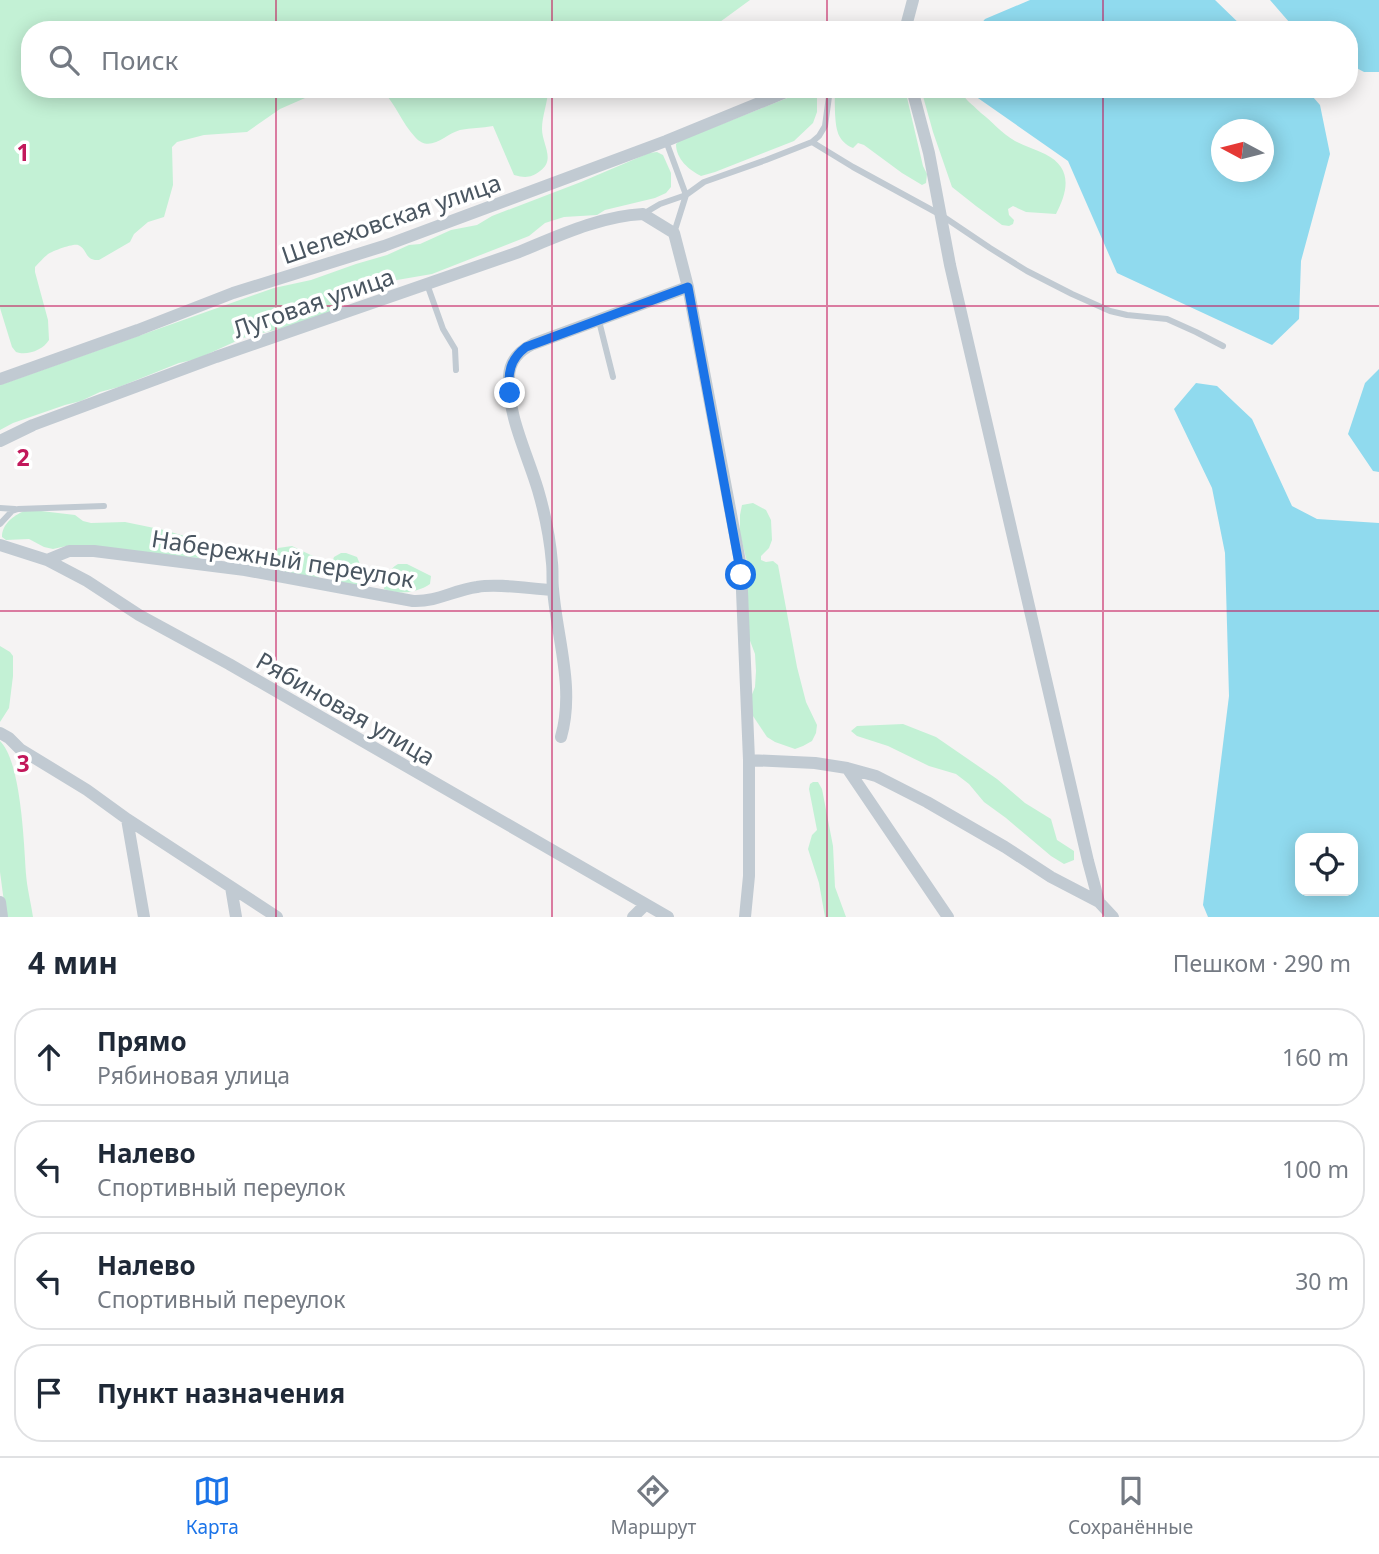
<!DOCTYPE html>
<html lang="ru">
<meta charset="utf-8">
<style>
body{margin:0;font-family:"Noto Sans",sans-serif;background:#f6f6f7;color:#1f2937}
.controls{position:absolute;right:21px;bottom:21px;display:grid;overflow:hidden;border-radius:14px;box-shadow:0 4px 18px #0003}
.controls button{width:63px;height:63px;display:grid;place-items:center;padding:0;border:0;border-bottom:2px solid #e0e1e3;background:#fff;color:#1f2937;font:35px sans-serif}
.compass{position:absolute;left:1211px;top:119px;width:63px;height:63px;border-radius:50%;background:#fff;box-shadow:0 4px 18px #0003;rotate:277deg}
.stop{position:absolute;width:21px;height:21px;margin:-16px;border:5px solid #1a73e8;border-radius:50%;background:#fff}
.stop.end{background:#1a73e8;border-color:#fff;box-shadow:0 2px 7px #0008}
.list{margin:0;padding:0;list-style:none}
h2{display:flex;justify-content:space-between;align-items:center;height:91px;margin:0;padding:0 28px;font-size:30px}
h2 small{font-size:23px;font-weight:400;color:#747a83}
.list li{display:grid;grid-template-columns:46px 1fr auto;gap:21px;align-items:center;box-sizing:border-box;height:98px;margin:0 14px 14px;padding:0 14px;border:2px solid #e0e1e3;border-radius:28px}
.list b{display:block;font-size:26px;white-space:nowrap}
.list p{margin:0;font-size:23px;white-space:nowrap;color:#747a83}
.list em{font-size:23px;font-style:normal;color:#747a83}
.icon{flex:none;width:38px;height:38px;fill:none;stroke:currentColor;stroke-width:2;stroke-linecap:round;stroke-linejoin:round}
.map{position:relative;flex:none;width:1379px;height:917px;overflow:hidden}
.search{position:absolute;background:#fff;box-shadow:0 4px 18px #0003;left:21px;right:21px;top:21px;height:77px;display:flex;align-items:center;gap:18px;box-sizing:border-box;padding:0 24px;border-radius:28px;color:#747a83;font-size:26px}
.sheet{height:539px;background:#fff}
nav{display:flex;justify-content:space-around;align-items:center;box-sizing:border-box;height:98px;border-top:2px solid #e0e1e3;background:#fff;font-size:19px;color:#747a83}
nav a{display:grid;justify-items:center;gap:4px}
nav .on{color:#1a73e8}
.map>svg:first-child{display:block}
.green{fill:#c3f1d5}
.water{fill:#90daee;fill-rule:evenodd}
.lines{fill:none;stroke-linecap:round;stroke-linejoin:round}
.service{stroke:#c1cad2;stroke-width:6}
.minor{stroke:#c1cad2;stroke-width:12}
.route{stroke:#1a73e8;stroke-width:9}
.grid{fill:none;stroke:#c2185b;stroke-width:2;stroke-opacity:0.55}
.labels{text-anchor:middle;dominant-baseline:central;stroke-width:7;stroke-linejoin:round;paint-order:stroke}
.street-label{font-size:24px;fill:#4a5661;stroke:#fff}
.grid-label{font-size:23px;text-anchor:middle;font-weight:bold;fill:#c2185b;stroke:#fff;stroke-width:7;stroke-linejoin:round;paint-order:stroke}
</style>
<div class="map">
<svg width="1379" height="917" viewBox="0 0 1379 917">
<rect width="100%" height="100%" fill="#f5f3f3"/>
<!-- green -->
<path class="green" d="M0,0H750L709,30H30V89H548C548,102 542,116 542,129C542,144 556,160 540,171C531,178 525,178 514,175L493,126C482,128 471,128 460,130C445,134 430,154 415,137C402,123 396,105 383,91L355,90L321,91L280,109L247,132L204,135L177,142L172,147L173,185L164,217L148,222L134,234L130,242L99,260C84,261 88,249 78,245C74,243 51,251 47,255C43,258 39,263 35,267V272L48,320L49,340C43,350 27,356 16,352L12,347L0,308Z
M836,89H905L923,166L927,174L926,183L922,185L902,173L864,145L858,143L853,148C837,141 836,129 835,113C835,105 834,98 836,89Z
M921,89H959C967,102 971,103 981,113C993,122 1001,133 1015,141C1024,146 1035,149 1045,154C1073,168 1068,191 1056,214L1026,212L1013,206L1008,209L1009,215L1014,220L1013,224L1009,226L1002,225L976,206L952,187L933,132Z
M811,92L817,95V112L813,123L794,141L715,172L701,176C689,170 676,159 676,144L679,141L795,95Z
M657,152L663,155L671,173V187L666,193L655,198L605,210L597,215L564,217L545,223L529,236L432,274L397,280L367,296L348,301L333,311L302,323L243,338L197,359L179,363L119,387L100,392L81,401L65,405L13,423L0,430V385L274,288L311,280L356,264L387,255L409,245L420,244L451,230L477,225L492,216L581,182L649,153Z
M753,503L766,510L771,520L772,540L769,548L761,556V560L766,562L773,561L778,565L797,667L806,702L817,725L816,733L812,741L803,746L795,749L775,742L767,737L751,713V697L755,687L756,671L755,654L749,638L747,562L740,534V515L742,505Z
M24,511H41L75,515L83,521L91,523L125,522L164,530L191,538L199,547V558L83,548L71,545L53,549L44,547L29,539L6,540L2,537C2,524 13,516 24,511Z
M292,546L317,558L322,564V575L317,579L257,567L271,557L278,548Z
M341,553H346L357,557L366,579L364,584L359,586L332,581L331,565L334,557Z
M398,564H407L431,576L430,584C417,593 398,595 384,589C384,578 388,570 398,564Z
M0,646L10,652L13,656V676L9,708L0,722Z
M903,724L936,737L997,779L1025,803L1051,819L1057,840L1074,851V860L1064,864L1051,856L1006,818L984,802L969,784L956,774L929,766L888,746L857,736L851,731L857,726Z
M0,741C21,761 24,843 26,874C27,888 31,903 33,917H6L0,872Z
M813,782H818L822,789L833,846L835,887L846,917H825L819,883L808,849L812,835L817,830L809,789L810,784Z"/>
<!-- water -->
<path class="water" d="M1030,0H1215L1246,30H976L985,19Z
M1270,0H1379V72H1364L1349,64V30H1296Z
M965,89H1306L1320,105L1330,154L1301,261L1299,319L1272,345L1117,273L1068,161ZM1222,130H1264V172H1222Z
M1379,369V472L1373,471L1348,434L1365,383Z
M1196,383L1217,386L1252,419L1292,506L1317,519L1379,523V917H1208L1203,905L1229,696L1225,553L1212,488L1174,409ZM1300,838H1353V891H1300Z"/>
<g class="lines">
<!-- service -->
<path class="service" d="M666,141L686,195L674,233
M812,142L853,167L941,215L990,248L1027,271L1072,294L1110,311L1127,315L1167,319L1196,332L1223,346
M643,214L660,204L686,195L704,182L766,160L812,142L819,136L825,126L830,89
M427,284L443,329L455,349L456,370
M599,321L613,377
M0,508L15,509
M0,524L12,511L18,509L104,506"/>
<!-- minor -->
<path class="minor" d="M905,30L913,0
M912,89L929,153L950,265L1088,861L1099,902L1113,917
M0,379L138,330L233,293L384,246L666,141L793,89
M0,441L33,425L216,357L519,252C558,236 600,216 643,214L674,233L688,287L741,567L749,760V876L745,917
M0,545L47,560L87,581L139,615L229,664L668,917
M47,560L69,551H94L245,570L413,601C437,602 454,590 477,587C498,583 531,589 553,590
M0,733L9,738L20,749L87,790L127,819L144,917
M561,737C575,688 557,639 553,589C552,580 553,572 552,563C550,538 545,514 538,490C527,453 507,415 509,376C510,360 519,351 533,344L688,287
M749,760L815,763L847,768L876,776L927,802L1005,847L1051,877L1099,902
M847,768L948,917
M127,819L277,917
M231,887L236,917
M0,902L2,917
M633,917L645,905"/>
</g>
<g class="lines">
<!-- route -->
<path class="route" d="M510,393C507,374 510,359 526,347L688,287L741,575"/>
</g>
<!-- grid -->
<path class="grid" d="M276,0V30M552,0V30M827,0V30M1103,0V30M276,89V917M552,89V917M827,89V917M1103,89V917M0,306H1379M0,611H1379"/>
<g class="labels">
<!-- street labels -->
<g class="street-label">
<text transform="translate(391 218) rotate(-19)">Шелеховская улица</text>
<text transform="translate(313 302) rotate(-19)">Луговая улица</text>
<text transform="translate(283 558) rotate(9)">Набережный переулок</text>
<text transform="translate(346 708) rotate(30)">Рябиновая улица</text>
</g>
</g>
<g class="grid-label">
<text x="23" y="161">1</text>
<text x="23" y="466">2</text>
<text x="23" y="772">3</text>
</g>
</svg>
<div class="controls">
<button><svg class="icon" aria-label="locate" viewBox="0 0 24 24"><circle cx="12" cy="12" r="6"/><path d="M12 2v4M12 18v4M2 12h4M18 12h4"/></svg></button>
</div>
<svg class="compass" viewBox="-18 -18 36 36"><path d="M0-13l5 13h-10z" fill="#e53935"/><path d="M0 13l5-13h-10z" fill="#747a83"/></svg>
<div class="stop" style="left:741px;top:575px"></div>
<div class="stop end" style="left:510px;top:393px"></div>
<div class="search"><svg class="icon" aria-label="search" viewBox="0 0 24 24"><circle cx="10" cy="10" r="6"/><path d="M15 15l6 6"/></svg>Поиск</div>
</div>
<section class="sheet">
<h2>4 мин<small>Пешком · 290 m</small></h2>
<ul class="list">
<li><svg class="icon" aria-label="ahead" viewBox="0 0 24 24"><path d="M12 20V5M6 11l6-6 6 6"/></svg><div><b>Прямо</b><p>Рябиновая улица</p></div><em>160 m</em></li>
<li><svg class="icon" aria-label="left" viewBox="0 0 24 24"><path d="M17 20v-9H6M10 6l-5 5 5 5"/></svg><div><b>Налево</b><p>Спортивный переулок</p></div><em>100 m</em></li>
<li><svg class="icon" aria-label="left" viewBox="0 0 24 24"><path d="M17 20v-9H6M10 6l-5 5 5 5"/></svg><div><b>Налево</b><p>Спортивный переулок</p></div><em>30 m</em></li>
<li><svg class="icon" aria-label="arrive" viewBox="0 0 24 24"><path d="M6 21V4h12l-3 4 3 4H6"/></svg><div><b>Пункт назначения</b></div></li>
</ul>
</section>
<nav>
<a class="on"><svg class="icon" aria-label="map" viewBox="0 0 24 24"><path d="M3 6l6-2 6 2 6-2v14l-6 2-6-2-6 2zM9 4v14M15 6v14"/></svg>Карта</a>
<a><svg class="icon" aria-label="directions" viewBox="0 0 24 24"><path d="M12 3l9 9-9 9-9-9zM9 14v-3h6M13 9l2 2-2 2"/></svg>Маршрут</a>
<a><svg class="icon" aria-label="saved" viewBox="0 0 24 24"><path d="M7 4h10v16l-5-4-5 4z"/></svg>Сохранённые</a>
</nav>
